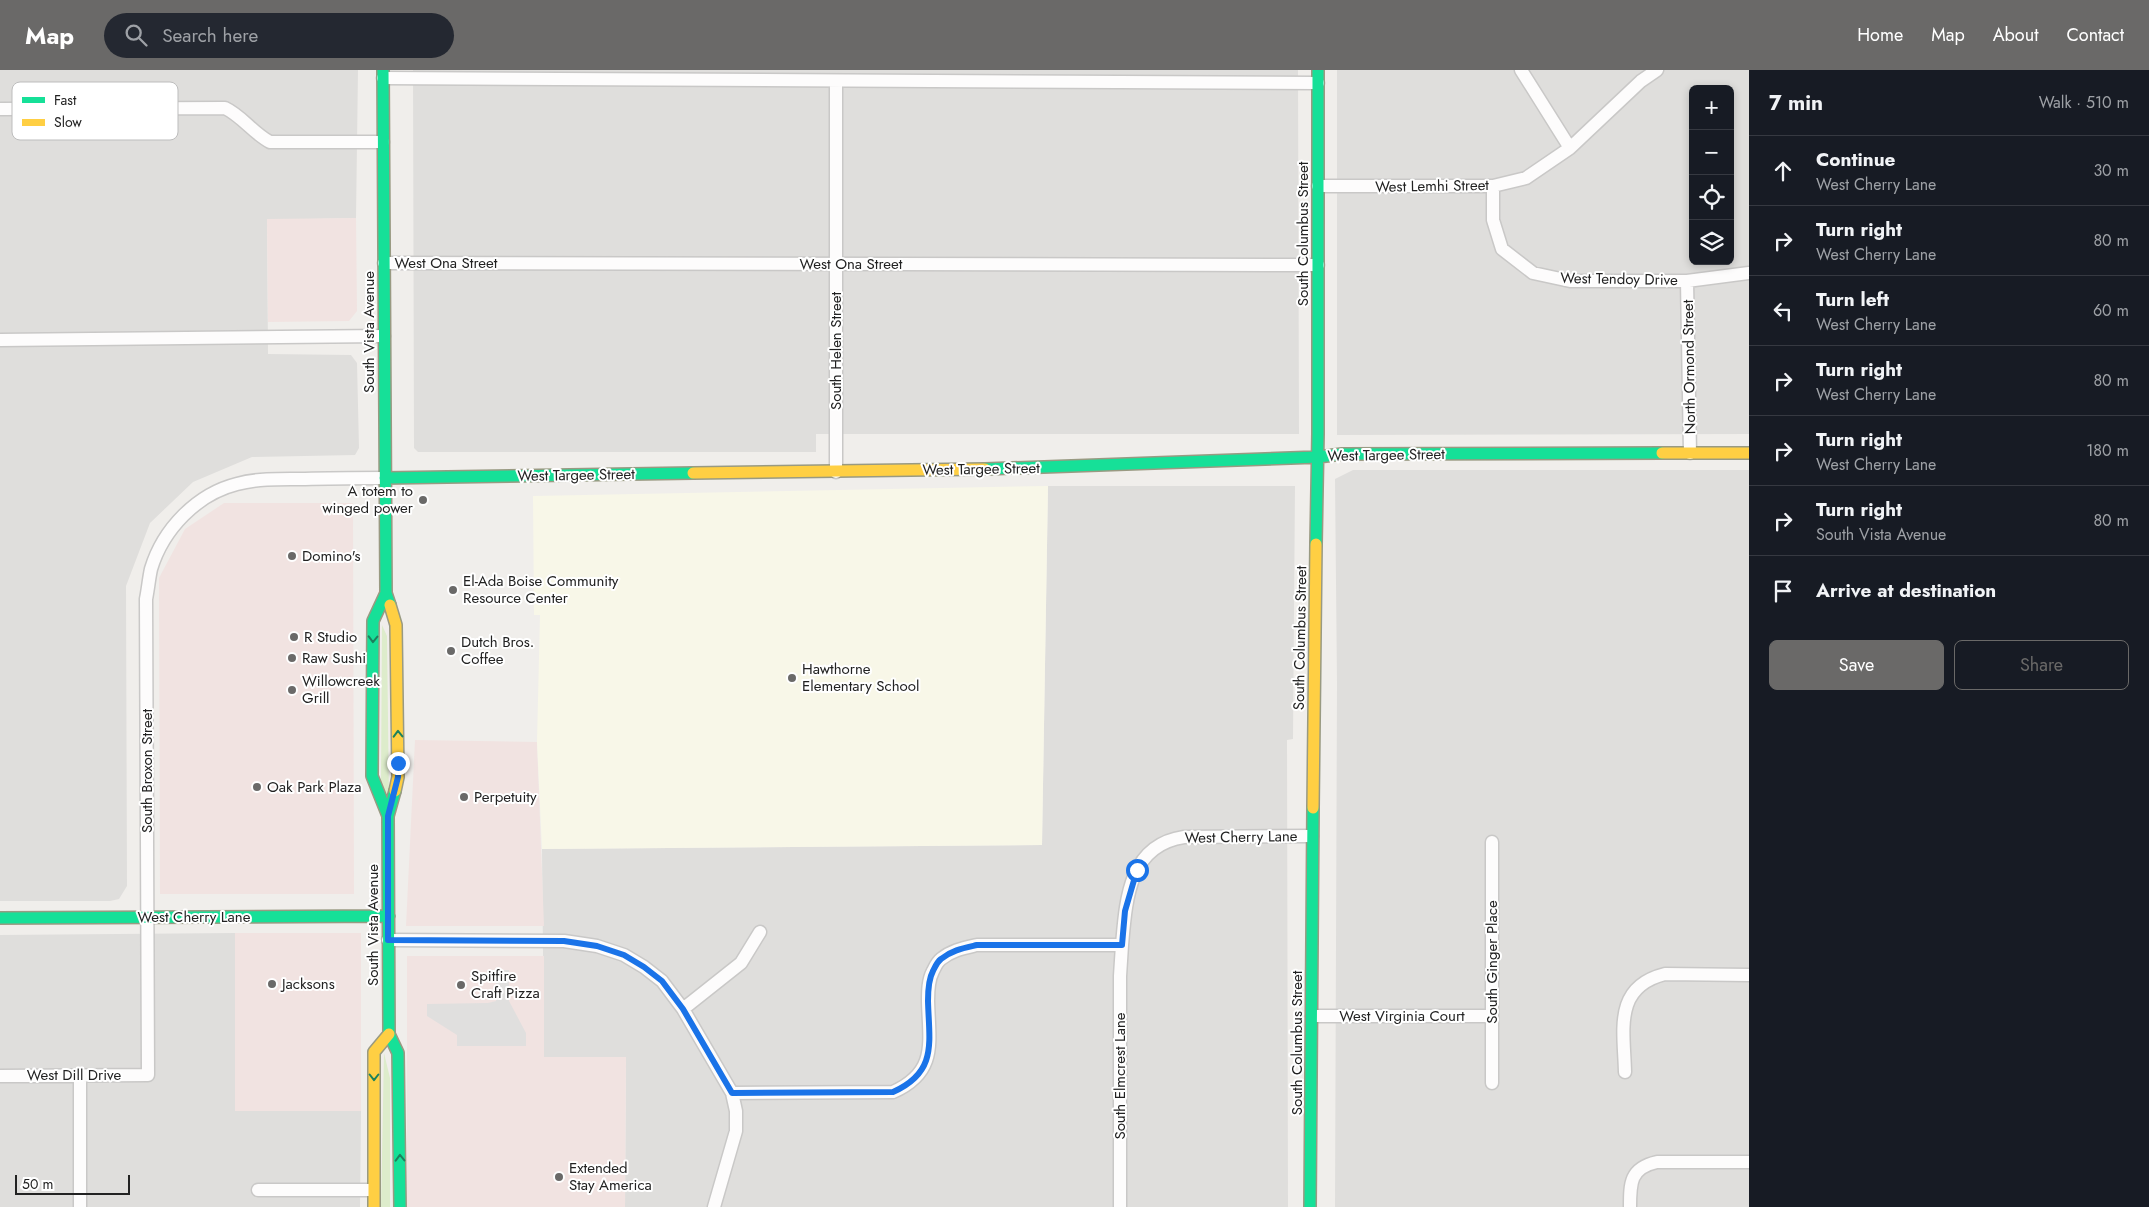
<!DOCTYPE html>
<meta charset="utf-8">
<style>
body{margin:0;font-family:Jost,sans-serif;background:#242831;color:#f1f3f6}
.controls{position:absolute;right:15px;top:15px;display:grid;overflow:hidden;border-radius:8px;box-shadow:0 2px 8px #0003}
.controls button{width:45px;height:45px;display:grid;place-items:center;padding:0;border:0;border-bottom:1px solid #363941;background:#171b24;color:#f1f3f6;font:25px sans-serif}
.scale{position:absolute;left:15px;bottom:12px;width:115px;box-sizing:border-box;padding-left:5px;border:2px solid #222;border-top:0;font-size:14px;line-height:18px;white-space:nowrap;color:#222;-webkit-text-stroke:4px #fff;paint-order:stroke}
.stop{position:absolute;width:15px;height:15px;margin:-11px;border:4px solid #1a73e8;border-radius:50%;background:#fff}
.stop.end{background:#1a73e8;border-color:#fff;box-shadow:0 1px 5px #0008}
.list{margin:0;padding:0;list-style:none}
h2{display:flex;justify-content:space-between;align-items:center;height:65px;margin:0;padding:0 20px;font-size:21px}
h2 small{font-size:16px;font-weight:400;color:#9ea1a6}
.list li{display:grid;grid-template-columns:32px 1fr auto;gap:15px;align-items:center;box-sizing:border-box;height:70px;padding:0 20px;border-top:1px solid #363941}
.list b{display:block;font-size:19px;white-space:nowrap}
.list p{margin:0;font-size:16px;white-space:nowrap;color:#9ea1a6}
.list em{font-size:16px;font-style:normal;color:#9ea1a6}
.actions{display:flex;gap:10px;padding:15px 20px}
.actions a{flex:1;padding:11px 0;border:1px solid #6a6968;border-radius:8px;text-align:center;font-size:18px;color:#6a6968}
.actions .main{background:#6a6968;color:#fff}
.icon{flex:none;width:28px;height:28px;fill:none;stroke:currentColor;stroke-width:2;stroke-linecap:round;stroke-linejoin:round}
.map{position:relative;flex:none;width:1749px;height:1137px;overflow:hidden}
header{display:flex;align-items:center;gap:30px;box-sizing:border-box;height:70px;padding:0 25px;background:#6a6968;color:#fff}
header strong{font-size:24px}
nav{display:flex;gap:28px;margin-inline-start:auto;font-size:18px}
.search{width:350px;height:45px;background:#242831;display:flex;align-items:center;gap:12px;box-sizing:border-box;padding:0 18px;border-radius:28px;color:#9ea1a6;font-size:19px}
main{display:flex}
aside{flex:1;background:#171b24}
.map>svg:first-child{display:block}
.residential{fill:#dfdedc;fill-rule:evenodd}
.commercial{fill:#f1e3e1}
.education{fill:#f8f7e8}
.grass{fill:#ddeccb}
.parking{fill:#e0dfde}
.lines{fill:none;stroke-linecap:round;stroke-linejoin:round}
.street-casing{stroke:#c9c8c7;stroke-width:15}
.fast-casing{stroke:#999a82;stroke-width:14}
.slow-casing{stroke:#999a82;stroke-width:14}
.street{stroke:#fdfcfc;stroke-width:12}
.fast{stroke:#16e098;stroke-width:11}
.slow{stroke:#ffcf43;stroke-width:11}
.oneway{stroke:#1c815d}
.route{stroke:#1a73e8;stroke-width:6}
.poi-dot{fill:#6a6968;stroke:#fff;stroke-width:2}
.labels{text-anchor:middle;dominant-baseline:central;stroke-width:4;stroke-linejoin:round;paint-order:stroke}
.street-label{font-size:15px;fill:#222;stroke:#fff}
.poi-label{font-size:15px;fill:#222;stroke:#fff;text-anchor:start}
.key{fill:#fff;stroke:#bdbdbd;stroke-width:1}
.key-label{font-size:14px;fill:#222}
</style>
<header>
<strong>Map</strong>
<div class="search"><svg class="icon" aria-label="search" viewBox="0 0 24 24"><circle cx="10" cy="10" r="6"/><path d="M15 15l6 6"/></svg>Search here</div>
<nav><a>Home</a><a>Map</a><a>About</a><a>Contact</a></nav>
</header>
<main>
<div class="map">
<svg width="1749" height="1137" viewBox="0 0 1749 1137">
<rect width="100%" height="100%" fill="#f0eeeb"/>
<!-- residential -->
<path class="residential" d="M0,0H358L356,148L267,150L268,284L351,285L357,293L359,378L355,385L252,387L193,412L150,453L126,516L127,816L119,829L110,831H0Z
M413,0H1298L1299,364H816V382H418L414,378Z
M1337,0H1749V364L1337,365ZM1693,19H1730V191H1693Z
M1353,400H1749V1137H1335L1337,614L1335,409Z
M1048,416H1295L1293,669L1287,670L1288,1137H625L626,987H544L542,779L1042,775Z
M235,863V1041H361L360,1137H0V865Z"/>
<!-- commercial -->
<path class="commercial" d="M356,148L357,241L349,251L268,252L267,149Z
M224,433H353L354,824H160L159,508L185,459Z
M415,670L537,672L544,856H406Z
M235,863H361V1041H235Z
M407,886H544V987H626L625,1137H407Z"/>
<!-- education -->
<path class="education" d="M1048,416L1042,775L542,779L537,672L540,545H534L533,426Z"/>
<!-- grass -->
<path class="grass" d="M382,555L387,566L389,731L381,712Z
M384,983L390,1008V1137H381Z"/>
<!-- parking -->
<path class="parking" d="M496,900H509V931L526,963V976H457V965L427,946V934L488,933L496,931Z"/>
<g class="lines">
<!-- street casing -->
<g class="street-casing">
<path id="street" d="M1521,0L1570,78
M383,8L1318,13
M836,11V402
M0,39L225,38C242,46 253,63 270,72H383
M1318,116H1493L1526,108L1570,78L1641,11L1657,0
M1493,116V150L1502,179L1533,203L1570,211H1687L1749,203
M384,193L1318,195
M1687,211L1690,383
M0,270L384,266
M388,870L564,871L597,876L624,885L644,897L662,911L683,939L732,1023L893,1022C938,1002 929,972 928,931C928,922 928,910 933,901C935,897 937,892 941,889C952,880 964,878 977,875H1122C1126,829 1129,775 1184,767L1312,766
M683,939L741,893L760,862
M1312,946H1492
M1625,1002C1624,960 1613,917 1665,904L1749,905
M80,1005V1137
M0,1006L148,1005L146,529C148,519 149,508 151,499C163,459 197,424 237,414C259,408 283,409 305,409C332,408 359,408 385,408
M1492,1013V772
M258,1120H373
M714,1137L736,1061V1041L732,1023
M1120,1137V906L1122,875
M1630,1137C1630,1113 1630,1098 1657,1092H1749"/>
</g>
<!-- fast casing -->
<g class="fast-casing">
<path id="fast" d="M383,0L386,523L390,535
M985,399L1318,387L1342,384L1662,383
M385,408L693,403
M1316,474L1318,364V0
M386,523L373,551L372,706L388,746
M395,721L388,746L389,964L398,983L400,1137
M0,848L389,846
M1310,1137L1313,738"/>
</g>
<!-- slow casing -->
<g class="slow-casing">
<path id="slow" d="M1662,383H1749
M693,403L985,399
M390,535L396,555L398,707L395,721
M1313,738L1316,474
M374,1137V982L389,964"/>
</g>
<!-- street -->
<use href="#street" class="street"/>
<!-- fast -->
<use href="#fast" class="fast"/>
<!-- slow -->
<use href="#slow" class="slow"/>
</g>
<!-- one-way arrows -->
<defs><path id="oneway-chevron" d="M-2-3.5L2.5 0L-2 3.5" fill="none" stroke-width="1.6" stroke-linecap="round" stroke-linejoin="round" transform="scale(1.25)"/></defs>
<g class="oneway">
<use href="#oneway-chevron" transform="translate(373 569) rotate(91)"/>
<use href="#oneway-chevron" transform="translate(398 664) rotate(-91)"/>
<use href="#oneway-chevron" transform="translate(374 1007) rotate(90)"/>
<use href="#oneway-chevron" transform="translate(400 1088) rotate(-91)"/>
</g>
<g class="lines">
<!-- route -->
<path class="route" d="M398,693V707L388,746V870L564,871L597,876L624,885L644,897L662,911L683,939L732,1023L893,1022C938,1002 929,972 928,931C928,922 928,910 933,901C935,897 937,892 941,889C952,880 964,878 977,875H1122L1125,841L1137,800"/>
</g>
<!-- markers -->
<g class="poi-dot">
<circle cx="423" cy="430" r="5"/>
<circle cx="292" cy="486" r="5"/>
<circle cx="453" cy="520" r="5"/>
<circle cx="294" cy="567" r="5"/>
<circle cx="451" cy="581" r="5"/>
<circle cx="292" cy="588" r="5"/>
<circle cx="792" cy="608" r="5"/>
<circle cx="292" cy="620" r="5"/>
<circle cx="257" cy="717" r="5"/>
<circle cx="464" cy="727" r="5"/>
<circle cx="272" cy="914" r="5"/>
<circle cx="461" cy="915" r="5"/>
<circle cx="559" cy="1107" r="5"/>
</g>
<g class="labels">
<!-- street labels -->
<g class="street-label">
<text transform="translate(1432 116) rotate(-1)">West Lemhi Street</text>
<text transform="translate(1303 164) rotate(-90)">South Columbus Street</text>
<text x="446" y="193">West Ona Street</text>
<text x="851" y="194">West Ona Street</text>
<text transform="translate(1619 209) rotate(1)">West Tendoy Drive</text>
<text transform="translate(369 262) rotate(-90)">South Vista Avenue</text>
<text transform="translate(836 281) rotate(-90)">South Helen Street</text>
<text transform="translate(1689 297) rotate(-91)">North Ormond Street</text>
<text transform="translate(1386 385) rotate(-1)">West Targee Street</text>
<text transform="translate(981 399) rotate(-1)">West Targee Street</text>
<text transform="translate(576 405) rotate(-1)">West Targee Street</text>
<text transform="translate(1300 568) rotate(-89)">South Columbus Street</text>
<text transform="translate(147 701) rotate(-90)">South Broxon Street</text>
<text transform="translate(1241 767) rotate(-1)">West Cherry Lane</text>
<text x="194" y="847">West Cherry Lane</text>
<text transform="translate(373 855) rotate(-90)">South Vista Avenue</text>
<text transform="translate(1492 892) rotate(-90)">South Ginger Place</text>
<text x="1402" y="946">West Virginia Court</text>
<text transform="translate(1297 973) rotate(-90)">South Columbus Street</text>
<text x="74" y="1005">West Dill Drive</text>
<text transform="translate(1120 1006) rotate(-90)">South Elmcrest Lane</text>
</g>
<!-- poi labels -->
<g class="poi-label">
<text x="413" y="421" text-anchor="end">A totem to<tspan x="413" dy="17">winged power</tspan></text>
<text x="302" y="486">Domino's</text>
<text x="463" y="511">El-Ada Boise Community<tspan x="463" dy="17">Resource Center</tspan></text>
<text x="304" y="567">R Studio</text>
<text x="461" y="572">Dutch Bros.<tspan x="461" dy="17">Coffee</tspan></text>
<text x="302" y="588">Raw Sushi</text>
<text x="802" y="599">Hawthorne<tspan x="802" dy="17">Elementary School</tspan></text>
<text x="302" y="611">Willowcreek<tspan x="302" dy="17">Grill</tspan></text>
<text x="267" y="717">Oak Park Plaza</text>
<text x="474" y="727">Perpetuity</text>
<text x="471" y="906">Spitfire<tspan x="471" dy="17">Craft Pizza</tspan></text>
<text x="282" y="914">Jacksons</text>
<text x="569" y="1098">Extended<tspan x="569" dy="17">Stay America</tspan></text>
</g>
</g>
<!-- legend -->
<rect x="12" y="12" width="166" height="58" rx="8" class="key"/>
<rect x="22" y="27" width="23" height="6" fill="#16e098"/>
<rect x="22" y="49" width="23" height="7" fill="#ffcf43"/>
<g class="key-label">
<text x="54" y="35">Fast</text>
<text x="54" y="57">Slow</text>
</g>
</svg>
<div class="controls">
<button>+</button>
<button>−</button>
<button><svg class="icon" aria-label="locate" viewBox="0 0 24 24"><circle cx="12" cy="12" r="6"/><path d="M12 2v4M12 18v4M2 12h4M18 12h4"/></svg></button>
<button><svg class="icon" aria-label="layers" viewBox="0 0 24 24"><path d="M12 4l9 5-9 5-9-5zM3 14l9 5 9-5"/></svg></button>
</div>
<div class="scale">50 m</div>
<div class="stop" style="left:1137px;top:800px"></div>
<div class="stop end" style="left:398px;top:693px"></div>
</div>
<aside>
<h2>7 min<small>Walk · 510 m</small></h2>
<ul class="list">
<li><svg class="icon" aria-label="ahead" viewBox="0 0 24 24"><path d="M12 20V5M6 11l6-6 6 6"/></svg><div><b>Continue</b><p>West Cherry Lane</p></div><em>30 m</em></li>
<li><svg class="icon" aria-label="right" viewBox="0 0 24 24"><path d="M7 20v-9h11M14 6l5 5-5 5"/></svg><div><b>Turn right</b><p>West Cherry Lane</p></div><em>80 m</em></li>
<li><svg class="icon" aria-label="left" viewBox="0 0 24 24"><path d="M17 20v-9H6M10 6l-5 5 5 5"/></svg><div><b>Turn left</b><p>West Cherry Lane</p></div><em>60 m</em></li>
<li><svg class="icon" aria-label="right" viewBox="0 0 24 24"><path d="M7 20v-9h11M14 6l5 5-5 5"/></svg><div><b>Turn right</b><p>West Cherry Lane</p></div><em>80 m</em></li>
<li><svg class="icon" aria-label="right" viewBox="0 0 24 24"><path d="M7 20v-9h11M14 6l5 5-5 5"/></svg><div><b>Turn right</b><p>West Cherry Lane</p></div><em>180 m</em></li>
<li><svg class="icon" aria-label="right" viewBox="0 0 24 24"><path d="M7 20v-9h11M14 6l5 5-5 5"/></svg><div><b>Turn right</b><p>South Vista Avenue</p></div><em>80 m</em></li>
<li><svg class="icon" aria-label="arrive" viewBox="0 0 24 24"><path d="M6 21V4h12l-3 4 3 4H6"/></svg><div><b>Arrive at destination</b></div></li>
</ul>
<div class="actions"><a class="main">Save</a><a>Share</a></div>
</aside>
</main>
